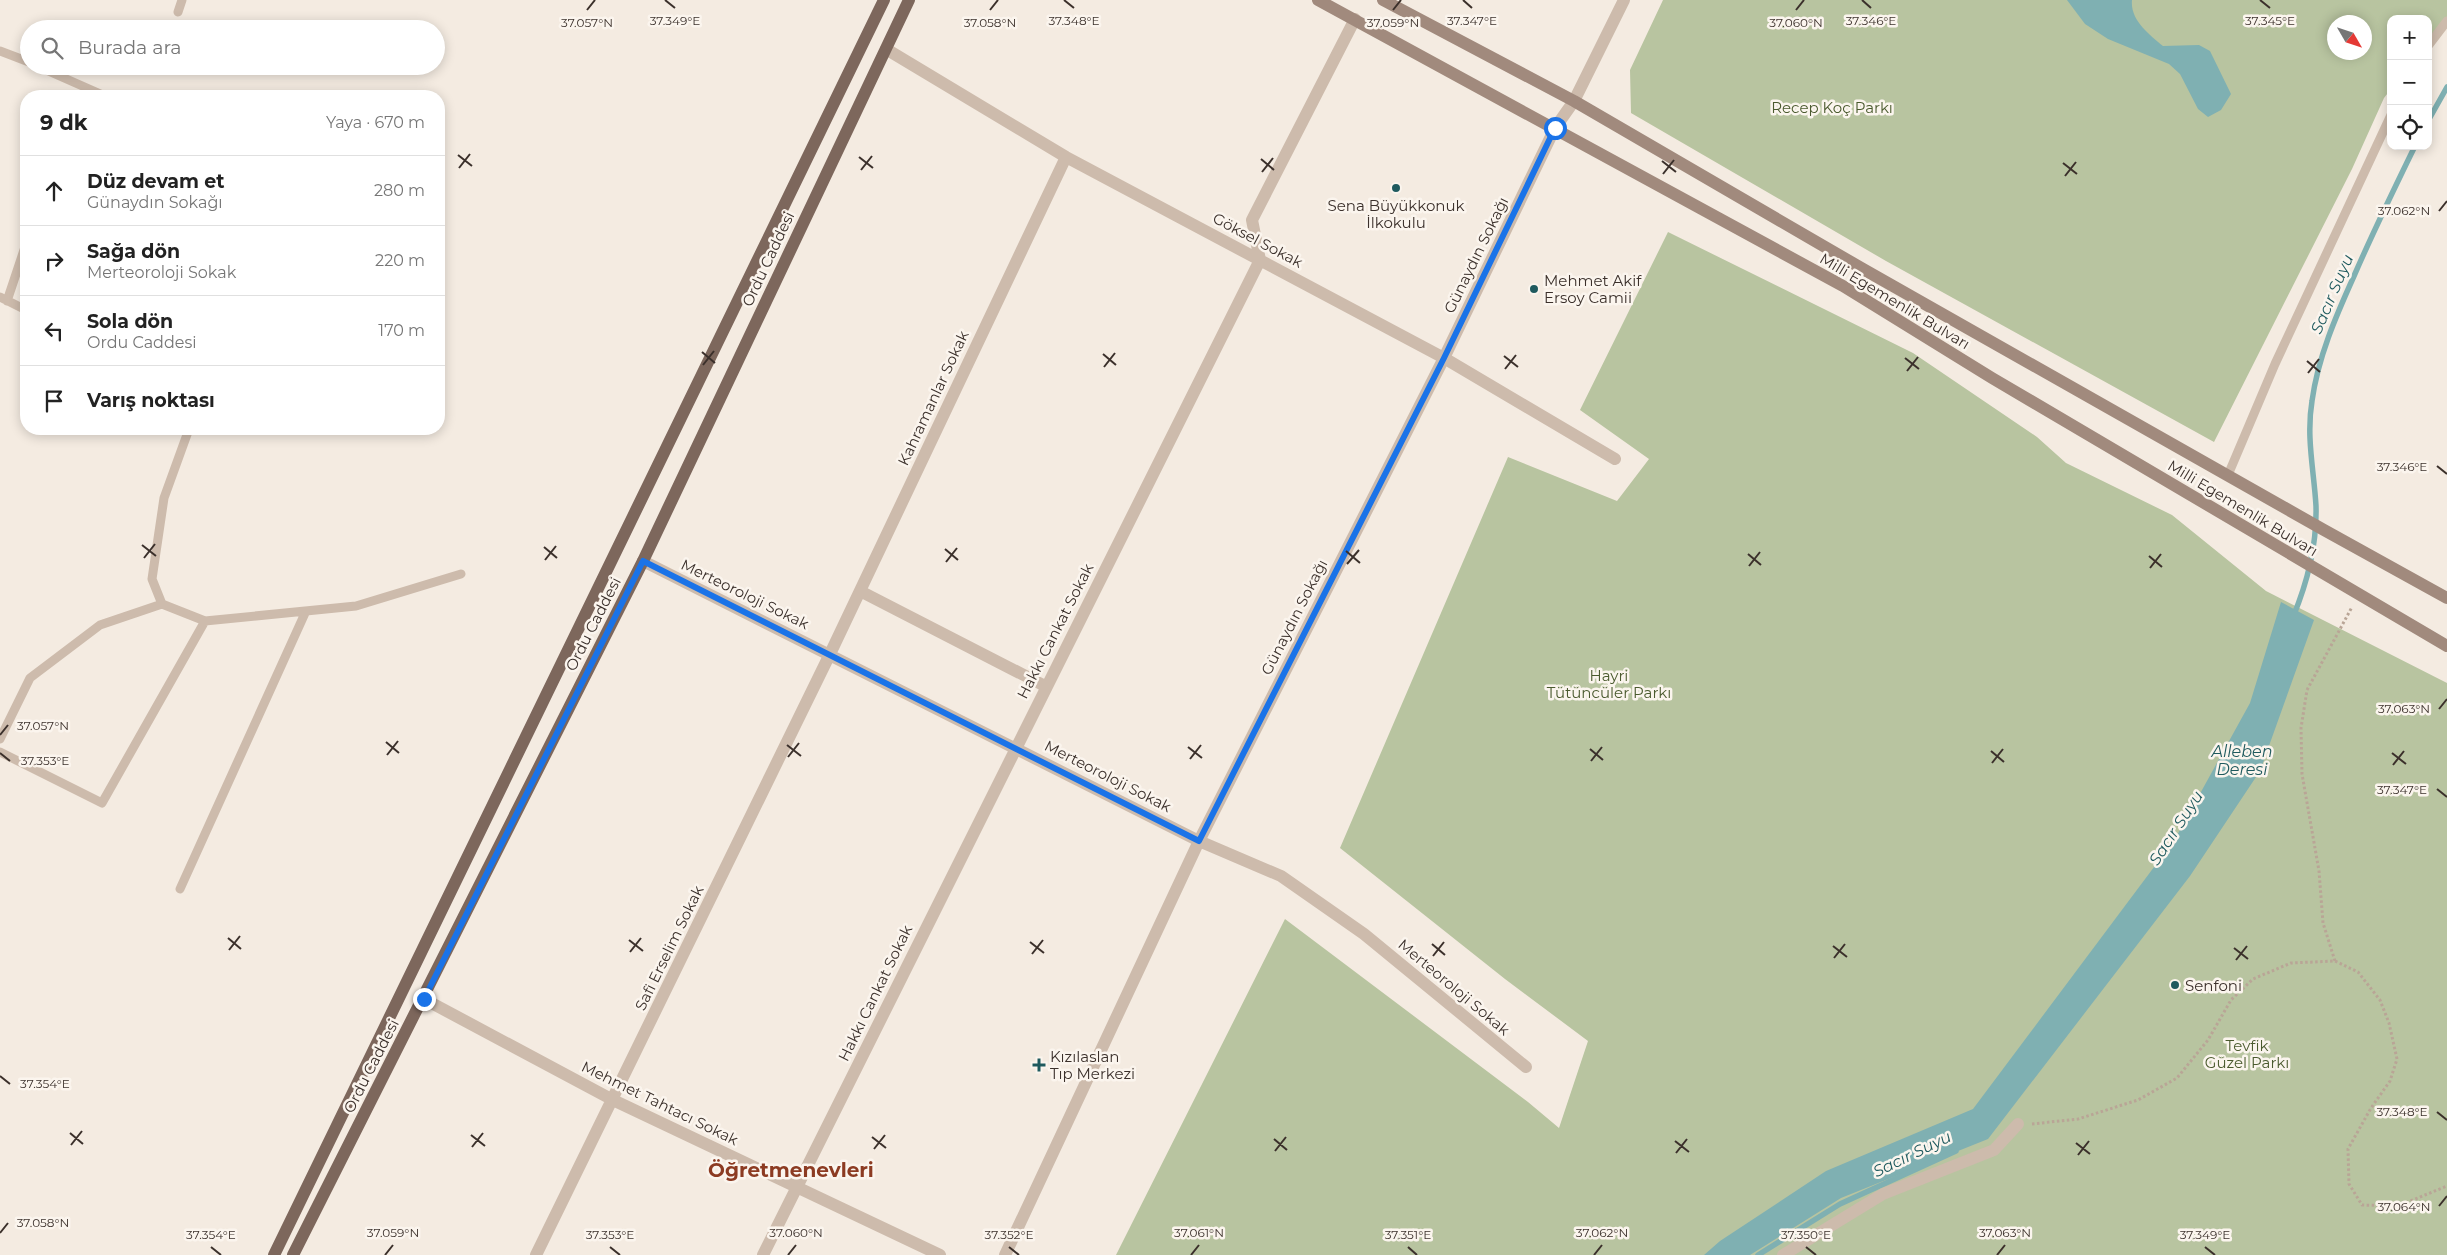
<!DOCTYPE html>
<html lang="tr">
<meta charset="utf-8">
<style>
body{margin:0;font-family:Montserrat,sans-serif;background:#f2f2f2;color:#222}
.controls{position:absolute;right:15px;top:15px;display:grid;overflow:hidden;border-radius:10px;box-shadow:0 2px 12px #0003}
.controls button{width:45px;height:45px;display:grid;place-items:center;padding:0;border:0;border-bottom:1px solid #e0e0e0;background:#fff;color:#222;font:25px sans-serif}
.compass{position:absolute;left:2327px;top:15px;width:45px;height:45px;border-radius:50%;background:#fff;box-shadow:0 2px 12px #0003;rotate:129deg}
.stop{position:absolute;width:15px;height:15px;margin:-11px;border:4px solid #1a73e8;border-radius:50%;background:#fff}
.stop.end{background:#1a73e8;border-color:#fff;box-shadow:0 1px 5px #0008}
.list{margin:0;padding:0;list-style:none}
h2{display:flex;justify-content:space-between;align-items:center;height:65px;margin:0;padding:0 20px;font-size:21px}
h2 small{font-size:16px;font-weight:400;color:#767676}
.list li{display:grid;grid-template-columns:32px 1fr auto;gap:15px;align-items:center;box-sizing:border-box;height:70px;padding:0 20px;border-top:1px solid #e0e0e0}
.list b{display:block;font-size:19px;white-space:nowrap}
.list p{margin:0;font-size:16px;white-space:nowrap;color:#767676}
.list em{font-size:16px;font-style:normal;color:#767676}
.icon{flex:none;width:28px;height:28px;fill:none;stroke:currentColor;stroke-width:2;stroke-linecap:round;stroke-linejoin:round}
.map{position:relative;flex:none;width:2447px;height:1255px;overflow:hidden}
.search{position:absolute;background:#fff;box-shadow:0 2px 12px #0003;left:20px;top:20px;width:425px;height:55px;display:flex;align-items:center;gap:12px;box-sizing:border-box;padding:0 18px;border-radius:28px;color:#767676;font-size:19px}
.panel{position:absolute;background:#fff;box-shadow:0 2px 12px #0003;left:20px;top:90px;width:425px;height:345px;border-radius:20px}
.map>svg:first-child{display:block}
.green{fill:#b8c4a0;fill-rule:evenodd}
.water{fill:#7fb0b2}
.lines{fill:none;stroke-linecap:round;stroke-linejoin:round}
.stream{stroke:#7fb0b2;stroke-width:5.5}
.path{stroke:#b9a596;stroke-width:3;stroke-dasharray:2.5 2.5;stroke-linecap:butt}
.service{stroke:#cdbbac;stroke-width:9}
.minor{stroke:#cdbbac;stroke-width:12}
.tertiary{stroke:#cdbbac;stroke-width:12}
.secondary{stroke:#a18a7d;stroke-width:12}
.primary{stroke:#7d675c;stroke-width:12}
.route{stroke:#1a73e8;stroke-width:6}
.ticks{fill:none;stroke:#3b302b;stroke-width:2}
.poi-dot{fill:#1f5a5e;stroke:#fbf5ee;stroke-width:2}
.labels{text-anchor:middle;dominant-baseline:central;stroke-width:5;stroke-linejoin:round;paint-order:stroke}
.park-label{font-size:15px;fill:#4a5a2e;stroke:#fbf5ee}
.poi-label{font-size:15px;fill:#3b302b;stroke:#fbf5ee;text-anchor:start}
.street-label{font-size:15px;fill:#3b302b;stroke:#fbf5ee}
.water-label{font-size:16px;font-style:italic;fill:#1f5a5e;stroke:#fbf5ee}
.district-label{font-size:20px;font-weight:bold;fill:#8c3b22;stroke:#fbf5ee}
.ticks-label{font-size:12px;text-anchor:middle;fill:#3b302b;stroke:#fbf5ee;stroke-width:5;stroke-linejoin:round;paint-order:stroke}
</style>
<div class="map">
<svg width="2447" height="1255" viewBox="0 0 2447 1255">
<rect width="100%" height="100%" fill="#f4ebe1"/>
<!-- green -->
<path class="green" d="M1663,0H2447V22L2428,44V19H2391V89L2384,98L2352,169L2214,442L1886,261L1631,113L1630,70ZM2334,22H2364V52H2334Z
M1668,232L1913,353L2037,437L2066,463L2172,515L2266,591L2447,683V1255H1116L1285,919L1528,1102L1559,1128L1588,1041L1505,979L1340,848L1508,457L1617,501L1649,459L1580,410Z"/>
<!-- water -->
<path class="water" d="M2067,0H2132C2130,20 2149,34 2163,46L2199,45L2210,51L2231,94L2221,110L2208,117L2198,109L2180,74L2169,64L2108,39L2085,24Z
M2281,602L2314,620L2260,771L2190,876L1988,1139L1841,1198L1750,1255H1704L1720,1241L1826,1171L1973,1109L2175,839L2250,703Z"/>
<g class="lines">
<!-- stream -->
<path class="stream" d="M2428,121L2447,87
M2293,617C2308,581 2317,545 2316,506C2314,471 2306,437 2312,401C2318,357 2336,316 2354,276C2373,232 2394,189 2415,146
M1758,1255L1840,1204L1956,1151"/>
<!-- path -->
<path class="path" d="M2335,961L2323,923L2319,871L2302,774L2301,728L2307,690L2352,607
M2032,1124L2078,1119L2138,1100L2177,1078L2208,1040L2231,1000L2253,979L2291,963L2335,961L2358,972L2380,1000L2389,1023L2397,1059L2390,1081L2371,1108L2348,1149L2349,1184L2362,1205L2398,1206L2447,1186"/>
<!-- service -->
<path class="service" d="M178,12L182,0
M2428,46L2447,21
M0,51L29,62
M37,66L105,96
M0,297L26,310
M7,301L26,244
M189,429L164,498L152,579L162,604L205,621L356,606L461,574
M2228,475L2275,364L2391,115
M0,739L30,678L100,625L162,604
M0,752L102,803L205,621
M180,889L306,611"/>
<!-- minor -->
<path class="minor" d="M886,49L1066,157L1444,358L1615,459
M643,561L1199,841L1281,876L1364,934L1526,1067
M860,591L1045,686
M424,999L613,1100L940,1255
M536,1255L830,654L1066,157
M763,1255L1260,260L1252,220L1355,19
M1783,1255L1883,1194L1994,1150L2018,1124"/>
<!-- tertiary -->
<path class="tertiary" d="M1005,1255L1199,841L1444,358L1555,128L1574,101L1624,0"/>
<!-- secondary -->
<path class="secondary" d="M1318,0L1843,286L1992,378L2447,646
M1383,0L1574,101L1863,269L2324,530L2447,598"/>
<!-- primary -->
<path class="primary" d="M274,1255L884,0
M293,1255L643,561L909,0"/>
</g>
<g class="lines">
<!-- route -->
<path class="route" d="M424,999L643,561L1199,841L1444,358L1555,128"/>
</g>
<!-- ticks -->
<path class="ticks" d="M665,0L675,8M1064,0L1074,8M1463,0L1472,8M1862,0L1871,8M2260,0L2270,8M587,10L595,0M990,10L998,0M1393,10L1401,0M1796,10L1804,0M458,155L472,166M859,157L873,168M1261,159L1274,170M1662,161L1676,172M2063,163L2077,174M459,168L470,154M861,170L872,156M1262,172L1273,158M1663,174L1674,160M2065,176L2076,162M2439,211L2447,201M702,352L715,363M1103,354L1116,365M1504,356L1518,367M1905,358L1919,369M2307,361L2320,372M703,365L714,351M1104,367L1115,353M1505,369L1516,355M1907,371L1918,357M2308,373L2319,359M2437,466L2447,474M142,545L156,556M544,547L557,558M945,549L958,560M1346,551L1360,563M1748,554L1761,565M2149,556L2162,567M144,558L155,544M545,560L556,546M946,562L957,548M1347,564L1359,550M1749,566L1760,552M2150,568L2161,554M2439,709L2447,699M0,735L8,725M386,742L399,753M787,745L801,756M1188,747L1202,758M1590,749L1603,760M1991,751L2004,762M0,753L10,761M2392,753L2406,764M387,755L398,741M788,757L799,743M1190,759L1201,745M1591,761L1602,747M1992,763L2003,749M2393,765L2404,751M2437,789L2447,797M228,938L241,949M629,940L643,951M1030,942L1044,953M1432,944L1445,955M1833,946L1847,957M2234,948L2248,959M229,950L240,936M630,952L641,938M1032,954L1043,940M1433,956L1444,942M1834,958L1845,944M2236,960L2247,946M0,1076L10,1084M2437,1112L2447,1120M70,1133L83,1144M471,1135L485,1146M872,1137L886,1148M1274,1139L1287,1150M1675,1141L1689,1152M2076,1143L2090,1154M71,1145L82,1131M472,1147L483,1133M874,1149L885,1135M1275,1151L1286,1137M1676,1153L1687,1139M2078,1155L2089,1141M2439,1206L2447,1196M0,1233L8,1223M211,1247L221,1255M610,1247L620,1255M1009,1247L1019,1255M1408,1247L1417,1255M1806,1247L1816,1255M2205,1247L2215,1255M385,1255L393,1245M788,1255L796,1245M1191,1255L1199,1245M1594,1255L1602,1245M1997,1255L2005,1245"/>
<!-- markers -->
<g class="poi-dot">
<circle cx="1396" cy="188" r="5"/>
<circle cx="1534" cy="289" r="5"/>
<circle cx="2175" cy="985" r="5"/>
<path d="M1036.5 1057.5h5v5h5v5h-5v5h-5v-5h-5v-5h5z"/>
</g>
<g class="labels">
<!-- park labels -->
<g class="park-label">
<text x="1832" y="107">Recep Koç Parkı</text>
<text x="1609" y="675">Hayri<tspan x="1609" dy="17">Tütüncüler Parkı</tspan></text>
<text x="2247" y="1045">Tevfik<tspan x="2247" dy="17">Güzel Parkı</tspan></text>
</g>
<!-- poi labels -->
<g class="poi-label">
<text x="1396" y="205" text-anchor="middle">Sena Büyükkonuk<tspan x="1396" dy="17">İlkokulu</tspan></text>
<text x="1544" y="280">Mehmet Akif<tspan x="1544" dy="17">Ersoy Camii</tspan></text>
<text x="2185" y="985">Senfoni</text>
<text x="1050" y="1056">Kızılaslan<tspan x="1050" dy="17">Tıp Merkezi</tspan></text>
</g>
<!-- street labels -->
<g class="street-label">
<text transform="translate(1258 240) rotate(28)">Göksel Sokak</text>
<text transform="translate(1476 255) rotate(-64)">Günaydın Sokağı</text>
<text transform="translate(768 259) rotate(-65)">Ordu Caddesi</text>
<text transform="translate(1895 301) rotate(31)">Milli Egemenlik Bulvarı</text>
<text transform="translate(933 398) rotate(-65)">Kahramanlar Sokak</text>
<text transform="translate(2243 508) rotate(31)">Milli Egemenlik Bulvarı</text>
<text transform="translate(745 594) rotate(26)">Merteoroloji Sokak</text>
<text transform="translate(1294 617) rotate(-63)">Günaydın Sokağı</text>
<text transform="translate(593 624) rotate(-63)">Ordu Caddesi</text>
<text transform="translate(1055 631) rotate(-63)">Hakkı Cankat Sokak</text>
<text transform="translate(1108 776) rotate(27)">Merteoroloji Sokak</text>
<text transform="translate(669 948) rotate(-64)">Safi Erselim Sokak</text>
<text transform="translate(1454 987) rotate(40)">Merteoroloji Sokak</text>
<text transform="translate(875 993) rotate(-64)">Hakkı Cankat Sokak</text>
<text transform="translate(371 1066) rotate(-63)">Ordu Caddesi</text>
<text transform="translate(660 1103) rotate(26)">Mehmet Tahtacı Sokak</text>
</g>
<!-- water labels -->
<g class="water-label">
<text transform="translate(2332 294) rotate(-67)">Sacır Suyu</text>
<text x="2242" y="751">Alleben<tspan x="2242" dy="18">Deresi</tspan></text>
<text transform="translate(2176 828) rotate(-57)">Sacır Suyu</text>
<text transform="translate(1912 1154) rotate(-26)">Sacır Suyu</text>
</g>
<!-- district labels -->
<g class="district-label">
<text x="791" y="1170">Öğretmenevleri</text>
</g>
</g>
<g class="ticks-label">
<text x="675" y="25">37.349°E</text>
<text x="1074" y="25">37.348°E</text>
<text x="1472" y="25">37.347°E</text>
<text x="1871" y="25">37.346°E</text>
<text x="2270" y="25">37.345°E</text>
<text x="587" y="27">37.057°N</text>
<text x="990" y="27">37.058°N</text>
<text x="1393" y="27">37.059°N</text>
<text x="1796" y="27">37.060°N</text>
<text x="2404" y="215">37.062°N</text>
<text x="2402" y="471">37.346°E</text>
<text x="2404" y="713">37.063°N</text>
<text x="43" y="730">37.057°N</text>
<text x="45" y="765">37.353°E</text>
<text x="2402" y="794">37.347°E</text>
<text x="45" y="1088">37.354°E</text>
<text x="2402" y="1116">37.348°E</text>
<text x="2404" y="1211">37.064°N</text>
<text x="43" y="1227">37.058°N</text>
<text x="393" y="1237">37.059°N</text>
<text x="796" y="1237">37.060°N</text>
<text x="1199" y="1237">37.061°N</text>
<text x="1602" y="1237">37.062°N</text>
<text x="2005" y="1237">37.063°N</text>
<text x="211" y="1239">37.354°E</text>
<text x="610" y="1239">37.353°E</text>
<text x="1009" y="1239">37.352°E</text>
<text x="1408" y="1239">37.351°E</text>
<text x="1806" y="1239">37.350°E</text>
<text x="2205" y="1239">37.349°E</text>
</g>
</svg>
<div class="controls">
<button>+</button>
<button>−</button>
<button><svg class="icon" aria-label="locate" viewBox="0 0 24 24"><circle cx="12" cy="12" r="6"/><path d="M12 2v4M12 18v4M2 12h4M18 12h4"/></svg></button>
</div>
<svg class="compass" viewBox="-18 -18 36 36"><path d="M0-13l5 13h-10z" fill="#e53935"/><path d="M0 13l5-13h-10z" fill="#767676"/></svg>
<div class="stop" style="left:1555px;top:128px"></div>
<div class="stop end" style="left:424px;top:999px"></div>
<div class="search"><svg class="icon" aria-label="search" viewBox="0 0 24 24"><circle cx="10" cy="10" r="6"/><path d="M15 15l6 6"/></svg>Burada ara</div>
<section class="panel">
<h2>9 dk<small>Yaya · 670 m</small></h2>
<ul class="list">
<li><svg class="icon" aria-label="ahead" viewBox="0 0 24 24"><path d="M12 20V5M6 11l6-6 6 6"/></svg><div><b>Düz devam et</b><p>Günaydın Sokağı</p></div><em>280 m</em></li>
<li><svg class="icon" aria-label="right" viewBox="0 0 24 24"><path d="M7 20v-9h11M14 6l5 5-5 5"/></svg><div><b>Sağa dön</b><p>Merteoroloji Sokak</p></div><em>220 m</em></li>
<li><svg class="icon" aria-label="left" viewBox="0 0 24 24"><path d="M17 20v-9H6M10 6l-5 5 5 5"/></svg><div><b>Sola dön</b><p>Ordu Caddesi</p></div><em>170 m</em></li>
<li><svg class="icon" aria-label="arrive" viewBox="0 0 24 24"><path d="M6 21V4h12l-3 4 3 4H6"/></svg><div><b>Varış noktası</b></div></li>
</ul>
</section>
</div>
